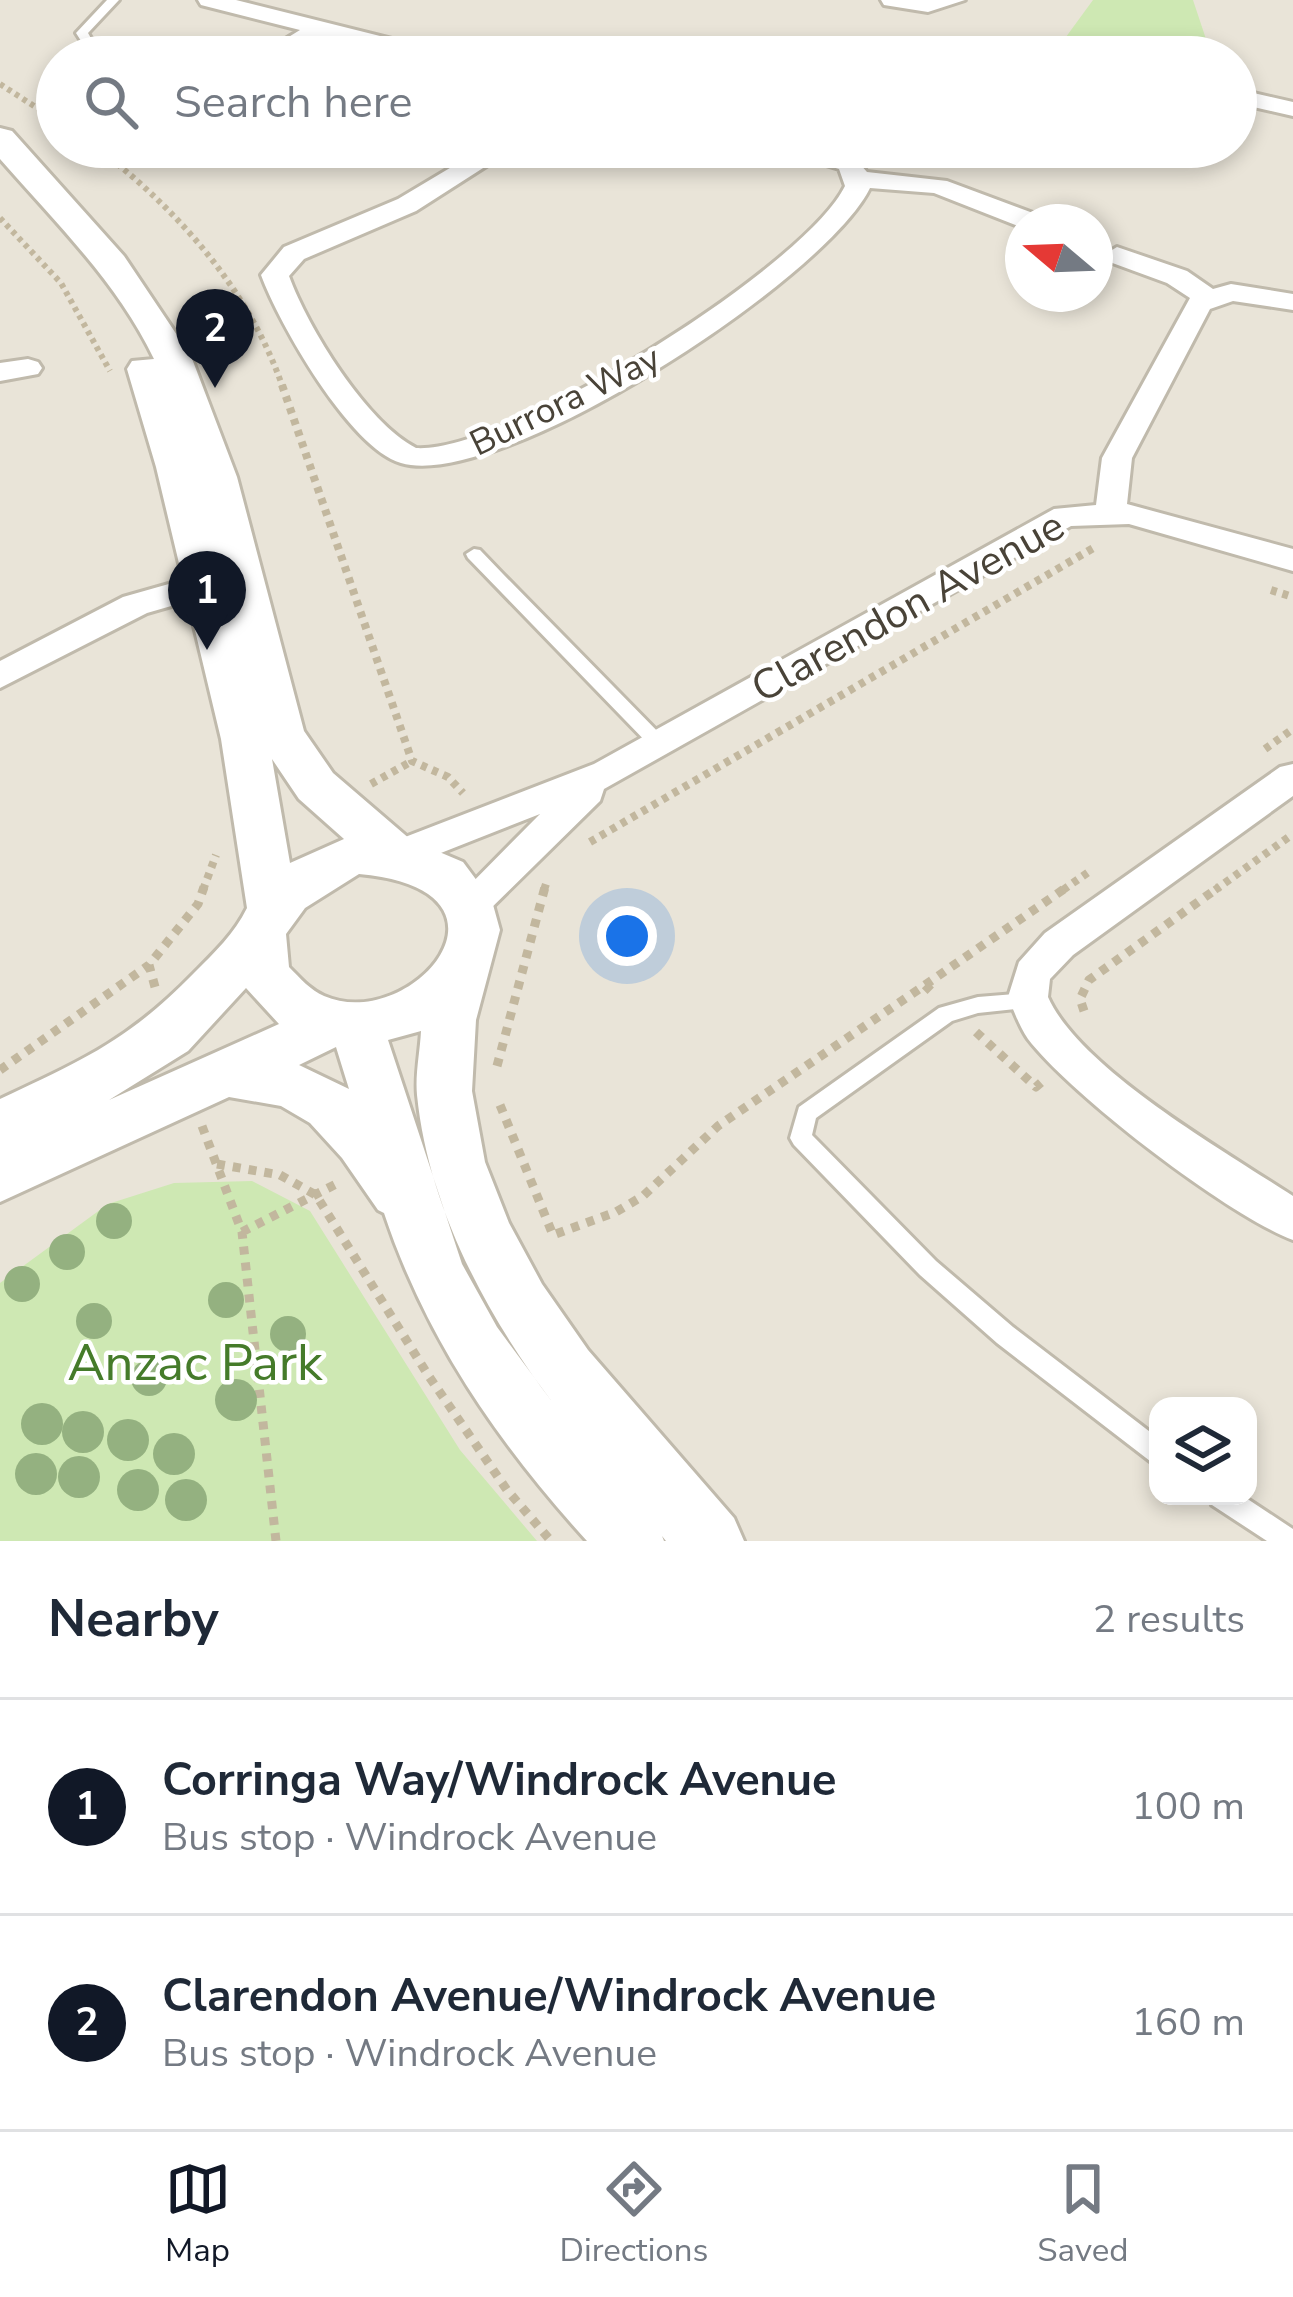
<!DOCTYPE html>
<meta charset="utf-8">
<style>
body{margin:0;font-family:"Nunito Sans",sans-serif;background:#f2f2f3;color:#1f2937}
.controls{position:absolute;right:36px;bottom:36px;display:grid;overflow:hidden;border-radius:24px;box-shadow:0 6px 18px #0003}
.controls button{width:108px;height:108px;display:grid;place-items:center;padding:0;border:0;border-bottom:3px solid #e0e1e3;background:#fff;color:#1f2937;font:60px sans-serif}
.compass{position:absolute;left:1005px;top:204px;width:108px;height:108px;border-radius:50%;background:#fff;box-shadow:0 6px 18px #0003;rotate:289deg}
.you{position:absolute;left:627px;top:936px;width:42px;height:42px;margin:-30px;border:9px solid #fff;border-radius:50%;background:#1a73e8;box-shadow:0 0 0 18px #1a73e833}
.badge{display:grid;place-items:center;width:78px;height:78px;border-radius:50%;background:#111827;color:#fff;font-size:39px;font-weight:700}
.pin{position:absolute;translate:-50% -99px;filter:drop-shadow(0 3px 6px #0008)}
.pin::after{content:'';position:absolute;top:63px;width:42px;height:36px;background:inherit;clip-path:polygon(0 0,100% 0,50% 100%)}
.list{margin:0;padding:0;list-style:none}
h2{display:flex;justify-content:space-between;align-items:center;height:156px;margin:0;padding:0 48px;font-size:51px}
h2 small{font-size:39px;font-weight:400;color:#747a83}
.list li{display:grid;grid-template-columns:78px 1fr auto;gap:36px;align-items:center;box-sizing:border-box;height:216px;padding:0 48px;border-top:3px solid #e0e1e3}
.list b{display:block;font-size:45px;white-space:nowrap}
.list p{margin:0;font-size:39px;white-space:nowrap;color:#747a83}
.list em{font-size:39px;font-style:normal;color:#747a83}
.icon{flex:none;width:66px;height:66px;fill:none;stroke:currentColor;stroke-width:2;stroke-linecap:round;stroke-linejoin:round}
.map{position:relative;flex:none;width:1293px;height:1541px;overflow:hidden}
.search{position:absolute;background:#fff;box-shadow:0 6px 18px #0003;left:36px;right:36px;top:36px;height:132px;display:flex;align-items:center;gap:30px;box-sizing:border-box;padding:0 42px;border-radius:66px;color:#747a83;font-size:45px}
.sheet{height:588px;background:#fff}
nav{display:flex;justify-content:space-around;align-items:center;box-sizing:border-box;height:168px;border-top:3px solid #e0e1e3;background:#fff;font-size:33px;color:#747a83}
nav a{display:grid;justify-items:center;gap:6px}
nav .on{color:#111827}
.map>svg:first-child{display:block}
.residential{fill:#e9e4d8;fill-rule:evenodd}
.green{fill:#cee8b3}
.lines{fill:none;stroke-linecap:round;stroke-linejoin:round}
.service-casing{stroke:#c0baac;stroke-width:6}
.minor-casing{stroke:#c0baac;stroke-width:6}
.tertiary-casing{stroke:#c0baac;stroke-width:6}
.path-far2{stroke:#c2b79e;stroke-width:6;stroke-dasharray:4.5 4.5;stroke-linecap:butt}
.path-far1{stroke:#c2b79e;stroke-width:8;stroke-dasharray:6 6;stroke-linecap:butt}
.path{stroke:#c2b79e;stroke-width:9;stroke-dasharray:8 8;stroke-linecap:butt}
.service{fill:#fff;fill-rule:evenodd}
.minor{fill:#fff;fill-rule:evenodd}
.tertiary{fill:#fff;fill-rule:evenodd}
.tree{fill:#94b180}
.labels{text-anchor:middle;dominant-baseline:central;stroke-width:9;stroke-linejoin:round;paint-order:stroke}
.far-street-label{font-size:36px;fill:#494338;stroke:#fff}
.street-label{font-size:42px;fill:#494338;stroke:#fff}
.near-park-label{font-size:51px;fill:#457b2a;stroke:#fff}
</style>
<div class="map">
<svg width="1293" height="1541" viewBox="0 0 1293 1541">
<rect width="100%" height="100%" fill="#f5f2ea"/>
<!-- residential -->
<path class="residential" d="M0,0H1293V1541H0ZM57,57H1236V147H57ZM1023,222H1095V294H1023ZM1158,1406H1248V1496H1158Z"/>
<!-- green -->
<path class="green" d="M1093,0H1193L1212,57H1133L1063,41Z
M252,1181L310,1211L460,1450L537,1541H0V1283L108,1204L174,1183Z"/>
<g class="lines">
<!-- service casing -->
<g class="service-casing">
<path id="service" d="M107,0H119L88,33L92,40L121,52L123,54L119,57L83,44L76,33Z
M474,549L480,550L503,574L666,740L669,745L666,750H654L468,558L466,554Z
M1028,993L1035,995L1038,1001L1035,1007L978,1013L952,1021L816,1118L812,1135L936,1261L1013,1327L1158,1438V1465L1150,1461L997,1343L920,1275L794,1145L790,1138L799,1107L939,1008L978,997Z
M1209,1496H1243L1293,1529V1541H1267L1212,1505Z"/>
</g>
<!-- minor casing -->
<g class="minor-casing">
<path id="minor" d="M198,0H236L444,52L448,57H408L324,36L285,57H256L300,30L201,5Z
M881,0H965L928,12L884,5Z
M1236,89L1293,102V116L1236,103Z
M485,147H516L416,211L304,259L289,276C308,328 366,422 416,448C505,454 805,268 845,186L839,169L783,152L779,147C810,147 847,145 867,172L947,181L1041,216L1045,222H1023V228L934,193L870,188C826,279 499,492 401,463C350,448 279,324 261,275L284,247L398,199Z
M1117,247L1187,271L1213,289L1231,284L1293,294V310L1233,301L1210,309L1132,458L1127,504L1293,549V571L1129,524L1071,526L604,789L600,801L484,915L470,919L456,915L451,904L540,814L413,864L400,868L387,864L381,854L387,844L594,764L1054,509L1096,505L1102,458L1190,298L1167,283L1107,261L1104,255Z
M28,359L38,362L42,368L38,374L0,381V363Z
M204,574L216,577L220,585L216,593L147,613L0,688V661L123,597Z
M1293,764V796L1073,955L1050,979L1048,997C1080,1069 1226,1152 1293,1196V1240C1227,1215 1071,1095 1028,1039C1019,1026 1014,1011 1008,997L1019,962L1045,933L1280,767Z"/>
</g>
<!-- tertiary casing -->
<g class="tertiary-casing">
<path id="tertiary" d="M0,128L12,131L124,256L191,356L237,477L304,731L333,773L411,840L463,862L492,901L500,930L476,1020L472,1091L485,1162L509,1223L542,1284L588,1350L734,1518L744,1541H666L662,1536L664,1541H587C498,1443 426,1339 384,1213L378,1210L342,1158L310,1123L281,1106L229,1097L0,1202V1099C83,1060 129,1040 194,973C215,952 234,934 247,908L221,739L156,467L127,369L132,361L154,359C118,283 55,222 0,159ZM272,759L299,799L344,839L290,863ZM359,874C535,890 411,1034 324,996C310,990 300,978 289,967L286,934L305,908ZM246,988L279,1024L109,1100L188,1051ZM421,1031C420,1052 415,1074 417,1095C428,1206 486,1315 553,1403L497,1327L462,1264L388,1040ZM336,1047L349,1089L299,1065Z"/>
</g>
<!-- path-far2 -->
<path class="path-far2" d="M0,84L57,121
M96,147C177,209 249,289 283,388
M1065,216L1082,222
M0,218L61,283L110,371"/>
<!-- path-far1 -->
<path class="path-far1" d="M282,385L412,761L448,777L463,793
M1271,590L1293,597
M1265,749L1293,729
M371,784L412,761
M590,842L1095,547
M203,890L216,855
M544,890L546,884
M1063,890L1090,871
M1215,890L1293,834"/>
<!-- path -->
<path class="path" d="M925,985L1067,887
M155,987L149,965L198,904L204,887
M1084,1011L1080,999L1089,980L1219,887
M976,1032L1036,1087L1045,1079
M497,1066L545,887
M0,1070L149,965
M500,1105L553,1235L616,1212L643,1196L718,1126L925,985L934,994
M202,1126L242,1232L276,1541
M217,1164L280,1175L316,1195L428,1375L507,1490L551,1541
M242,1232L340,1182"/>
<!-- service -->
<use href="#service" class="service"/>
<!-- minor -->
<use href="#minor" class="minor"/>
<!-- tertiary -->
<use href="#tertiary" class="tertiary"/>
</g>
<!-- trees -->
<g class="tree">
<circle cx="114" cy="1221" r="18"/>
<circle cx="67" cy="1252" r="18"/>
<circle cx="22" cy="1284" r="18"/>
<circle cx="226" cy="1300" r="18"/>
<circle cx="94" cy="1321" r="18"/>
<circle cx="288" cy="1334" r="18"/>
<circle cx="149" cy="1378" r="18"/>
<circle cx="236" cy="1400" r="21"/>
<circle cx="42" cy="1424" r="21"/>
<circle cx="83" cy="1432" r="21"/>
<circle cx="128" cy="1440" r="21"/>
<circle cx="174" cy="1454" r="21"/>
<circle cx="36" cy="1474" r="21"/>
<circle cx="79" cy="1477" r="21"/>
<circle cx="138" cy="1490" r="21"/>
<circle cx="186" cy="1500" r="21"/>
</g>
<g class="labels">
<!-- far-street labels -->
<g class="far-street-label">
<text transform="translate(565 401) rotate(-26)">Burrora Way</text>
</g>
<!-- street labels -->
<g class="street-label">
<text transform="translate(908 607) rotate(-29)">Clarendon Avenue</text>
</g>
<!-- near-park labels -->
<g class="near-park-label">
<text x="195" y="1363">Anzac Park</text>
</g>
</g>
</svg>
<div class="controls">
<button><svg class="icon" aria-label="layers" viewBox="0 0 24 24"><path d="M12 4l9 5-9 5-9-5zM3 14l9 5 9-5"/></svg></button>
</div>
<svg class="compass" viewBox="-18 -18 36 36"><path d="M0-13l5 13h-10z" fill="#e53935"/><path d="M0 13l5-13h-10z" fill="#747a83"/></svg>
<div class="you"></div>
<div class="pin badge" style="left:207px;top:650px">1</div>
<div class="pin badge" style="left:215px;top:388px">2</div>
<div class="search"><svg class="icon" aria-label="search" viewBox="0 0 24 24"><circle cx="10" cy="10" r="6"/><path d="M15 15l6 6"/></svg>Search here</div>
</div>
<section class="sheet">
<h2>Nearby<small>2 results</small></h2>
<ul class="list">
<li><span class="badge">1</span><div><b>Corringa Way/Windrock Avenue</b><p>Bus stop · Windrock Avenue</p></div><em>100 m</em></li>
<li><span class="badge">2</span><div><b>Clarendon Avenue/Windrock Avenue</b><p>Bus stop · Windrock Avenue</p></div><em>160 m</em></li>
</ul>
</section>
<nav>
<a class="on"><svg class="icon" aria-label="map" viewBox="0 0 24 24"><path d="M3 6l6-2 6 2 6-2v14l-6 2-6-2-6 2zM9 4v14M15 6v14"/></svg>Map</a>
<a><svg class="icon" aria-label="directions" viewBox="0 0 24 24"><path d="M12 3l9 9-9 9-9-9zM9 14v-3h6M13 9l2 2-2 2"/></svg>Directions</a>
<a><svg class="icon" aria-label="saved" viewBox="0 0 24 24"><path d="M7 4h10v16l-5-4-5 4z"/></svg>Saved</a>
</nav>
